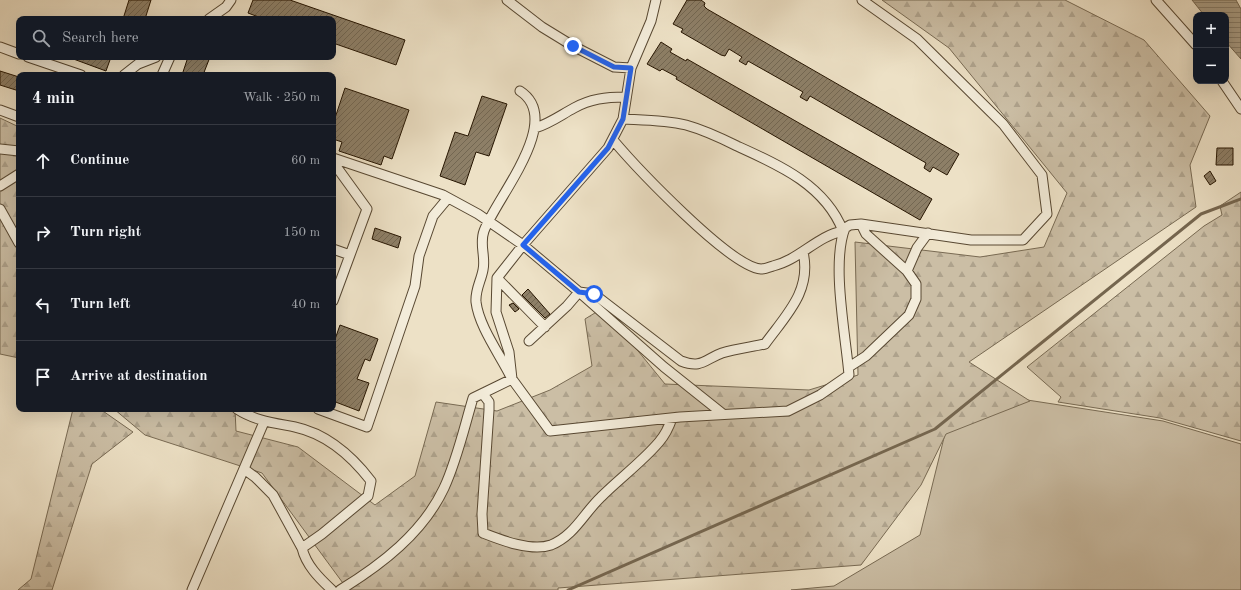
<!DOCTYPE html>
<meta charset="utf-8">
<style>
body{margin:0;font-family:"Old Standard TT",serif;background:#20242c;color:#f1f3f6}
.controls{position:absolute;right:12px;top:12px;display:grid;overflow:hidden;border-radius:8px;box-shadow:0 4px 16px #0002}
.controls button{width:36px;height:36px;display:grid;place-items:center;padding:0;border:0;border-bottom:1px solid #363941;background:#171b24;color:#f1f3f6;font:20px sans-serif}
.stop{position:absolute;width:12px;height:12px;margin:-9px;border:3px solid #2563eb;border-radius:50%;background:#fff}
.stop.end{background:#2563eb;border-color:#fff;box-shadow:0 1px 4px #0008}
.list{margin:0;padding:0;list-style:none}
h2{display:flex;justify-content:space-between;align-items:center;height:52px;margin:0;padding:0 16px;font-size:17px}
h2 small{font-size:13px;font-weight:400;color:#9ea1a6}
.list li{display:grid;grid-template-columns:26px 1fr auto;gap:12px;align-items:center;box-sizing:border-box;height:72px;padding:0 16px;border-top:1px solid #363941}
.list b{display:block;font-size:15px;white-space:nowrap}
.list em{font-size:13px;font-style:normal;color:#9ea1a6}
.icon{flex:none;width:22px;height:22px;fill:none;stroke:currentColor;stroke-width:2;stroke-linecap:round;stroke-linejoin:round}
.map{position:relative;flex:none;width:1241px;height:590px;overflow:hidden}
.search{position:absolute;background:#171b24;box-shadow:0 4px 16px #0002;left:16px;top:16px;width:320px;height:44px;display:flex;align-items:center;gap:10px;box-sizing:border-box;padding:0 14px;border-radius:8px;color:#9ea1a6;font-size:15px}
.panel{position:absolute;background:#171b24;box-shadow:0 4px 16px #0002;left:16px;top:72px;width:320px;height:340px;border-radius:8px}
.map>svg:first-child{display:block}
.grass{fill:#cbbea5;stroke:#786a53}
.forest{fill:url(#forest-firs);stroke:#786a53}
.water{fill:url(#water-rules);stroke:#75664f}
.lines{fill:none;stroke-linecap:round;stroke-linejoin:round}
.stream{stroke:#75664f;stroke-width:3}
.building{fill:url(#building-hatch);stroke:#261501}
.minor-casing{stroke:#584832;stroke-width:11}
.minor{stroke:#f3ecda;stroke-width:9}
.route{stroke:#2563eb;stroke-width:5}
</style>
<div class="map">
<svg width="1241" height="590" viewBox="0 0 1241 590">
<defs>
<pattern id="forest-firs" width="22" height="20" patternUnits="userSpaceOnUse"><rect width="22" height="20" fill="#cbbea5"/><path d="M5 1l3.5 6h-7zM16 11l3.5 6h-7z" fill="#aea28c"/></pattern>
<pattern id="water-rules" width="6" height="5" patternUnits="userSpaceOnUse"><rect width="6" height="5" fill="#a99c83"/><path d="M0 2.5h6" fill="none" stroke="#897e69"/></pattern>
<pattern id="building-hatch" width="6" height="6" patternUnits="userSpaceOnUse"><rect width="6" height="6" fill="#8d7f67"/><path d="M-1 1l2-2M0 6l6-6M5 7l2-2" fill="none" stroke="#736752"/></pattern>
</defs>
<rect width="100%" height="100%" fill="#ede1c6"/>
<filter id="stains"><feTurbulence type="fractalNoise" baseFrequency=".005" numOctaves="4"/><feColorMatrix values="0 0 0 0 .2 0 0 0 0 .09 0 0 0 0 .02 0 0 0 .5 -.17"/></filter>
<radialGradient id="worn" r=".72"><stop offset=".6" stop-color="#630" stop-opacity="0"/><stop offset="1" stop-color="#630" stop-opacity=".3"/></radialGradient>
<!-- grass -->
<path class="grass" d="M956,389L1163,421L1241,444V590H791L834,586L920,535Z"/>
<!-- forest -->
<path class="forest" d="M882,0H1065L1144,40L1210,116L1190,165L1196,207L969,362L1030,401L946,434L921,485L861,565L558,588V590H348L262,473L145,435L114,409H235L236,431L298,447L375,505L415,476L436,402L497,411L550,390L592,366L585,319L603,308L665,384L809,390L858,375L855,242L980,257L1044,247L1067,193L949,48Z
M0,118L19,127V358L0,354Z
M1241,192V441L1160,418L1058,402L1061,397L1027,367L1204,226L1222,215L1220,206Z
M73,409H100L133,432L92,464L52,590H18L31,579Z"/>
<!-- water -->
<path class="water" d="M1192,0H1236L1241,9V59L1226,42V15H1204Z"/>
<g class="lines">
<!-- stream -->
<path class="stream" d="M568,590L935,429L1201,214L1241,199"/>
</g>
<!-- building -->
<path class="building" d="M129,0H151L145,19H123Z
M253,0H290L405,40L396,65L333,43V19H264L248,13Z
M687,0H701L705,3L704,6L707,9L959,154L947,175L933,167L930,172L924,168L926,163L810,96L807,101L800,97L803,92L748,61L746,65L739,61L742,57L729,49L725,56L721,55L681,32L683,29L673,24Z
M661,42L672,49L670,52L686,61L687,59L932,199L920,220L676,79L677,77L662,69L660,71L647,64Z
M68,57H111L106,71Z
M188,57H210L203,75H182Z
M0,71L19,77V91L0,85Z
M345,88L409,110L392,159L384,156L381,165L339,151L342,142L333,139V124Z
M482,96L507,104L489,156L476,152L465,185L440,176L455,132L468,136Z
M1217,148H1233V165H1216Z
M1210,171L1216,181L1210,185L1204,176Z
M375,228L401,237L398,248L372,239Z
M528,289L550,314L545,318L522,295Z
M513,303L519,309L515,312L509,305Z
M340,325L378,339L370,361L365,359L357,379L369,383L359,411L333,401V345Z"/>
<g class="lines">
<!-- minor casing -->
<g class="minor-casing">
<path id="minor" d="M507,0L542,27L573,46L614,67L631,68L651,21L656,0
M1156,0L1196,45
M209,19L226,7L231,0
M0,47L19,54
M28,57L81,75
M124,75L138,64L156,57
M162,75L170,57
M1222,81L1241,109
M0,110L19,117
M535,128C549,124 561,115 574,108C590,99 606,97 625,97
M613,140C635,166 730,267 761,269C765,269 770,267 773,266C799,260 817,236 843,231C825,185 779,165 737,146C721,138 704,130 686,125C666,120 643,120 623,119
M0,149L19,151
M333,158L443,195L478,214L523,245L608,148L623,119L631,68
M333,162L367,209L350,255L333,249
M0,186L19,174
M0,209L19,243
M907,271L917,248L928,233
M497,278L545,327
M579,292L594,294L681,361C702,369 705,359 722,353C735,349 751,347 765,344C786,315 812,291 803,252
M579,292L664,367L723,414
M333,301L350,255
M529,341L567,306L579,292L523,245L497,278L496,312L509,352L512,379L550,431L680,417L788,411L820,395L849,375C846,337 831,263 845,228L850,225L861,224L971,240H1023L1047,214L1042,175L1003,124L917,39L862,0
M849,367L866,356L909,315L916,299V284L907,271L866,234L861,224
M483,394L489,402V410L482,514L483,533C501,540 531,552 551,545C574,536 584,513 601,497C620,478 642,462 659,442C665,435 669,427 672,418
M237,409C255,421 275,423 295,427C327,434 351,455 371,481L368,496L322,534L302,548
M318,409L367,427L415,286L419,256L433,216L448,198
M244,469L255,477L273,495L302,548C306,565 319,578 332,590
M192,590L264,422
M340,590C381,565 423,533 444,488C457,460 464,428 473,398L512,379C501,356 479,327 476,302C475,290 481,281 483,270C486,257 479,244 484,231C496,198 565,120 520,91"/>
</g>
<!-- minor -->
<use href="#minor" class="minor"/>
</g>
<g class="lines">
<!-- route -->
<path class="route" d="M573,46L614,67L631,68L623,119L608,148L523,245L579,292L594,294"/>
</g>
<rect width="100%" height="100%" filter="url(#stains)"/>
<rect width="100%" height="100%" fill="url(#worn)"/>
</svg>
<div class="controls">
<button>+</button>
<button>−</button>
</div>
<div class="stop" style="left:594px;top:294px"></div>
<div class="stop end" style="left:573px;top:46px"></div>
<div class="search"><svg class="icon" aria-label="search" viewBox="0 0 24 24"><circle cx="10" cy="10" r="6"/><path d="M15 15l6 6"/></svg>Search here</div>
<section class="panel">
<h2>4 min<small>Walk · 250 m</small></h2>
<ul class="list">
<li><svg class="icon" aria-label="ahead" viewBox="0 0 24 24"><path d="M12 20V5M6 11l6-6 6 6"/></svg><div><b>Continue</b></div><em>60 m</em></li>
<li><svg class="icon" aria-label="right" viewBox="0 0 24 24"><path d="M7 20v-9h11M14 6l5 5-5 5"/></svg><div><b>Turn right</b></div><em>150 m</em></li>
<li><svg class="icon" aria-label="left" viewBox="0 0 24 24"><path d="M17 20v-9H6M10 6l-5 5 5 5"/></svg><div><b>Turn left</b></div><em>40 m</em></li>
<li><svg class="icon" aria-label="arrive" viewBox="0 0 24 24"><path d="M6 21V4h12l-3 4 3 4H6"/></svg><div><b>Arrive at destination</b></div></li>
</ul>
</section>
</div>
